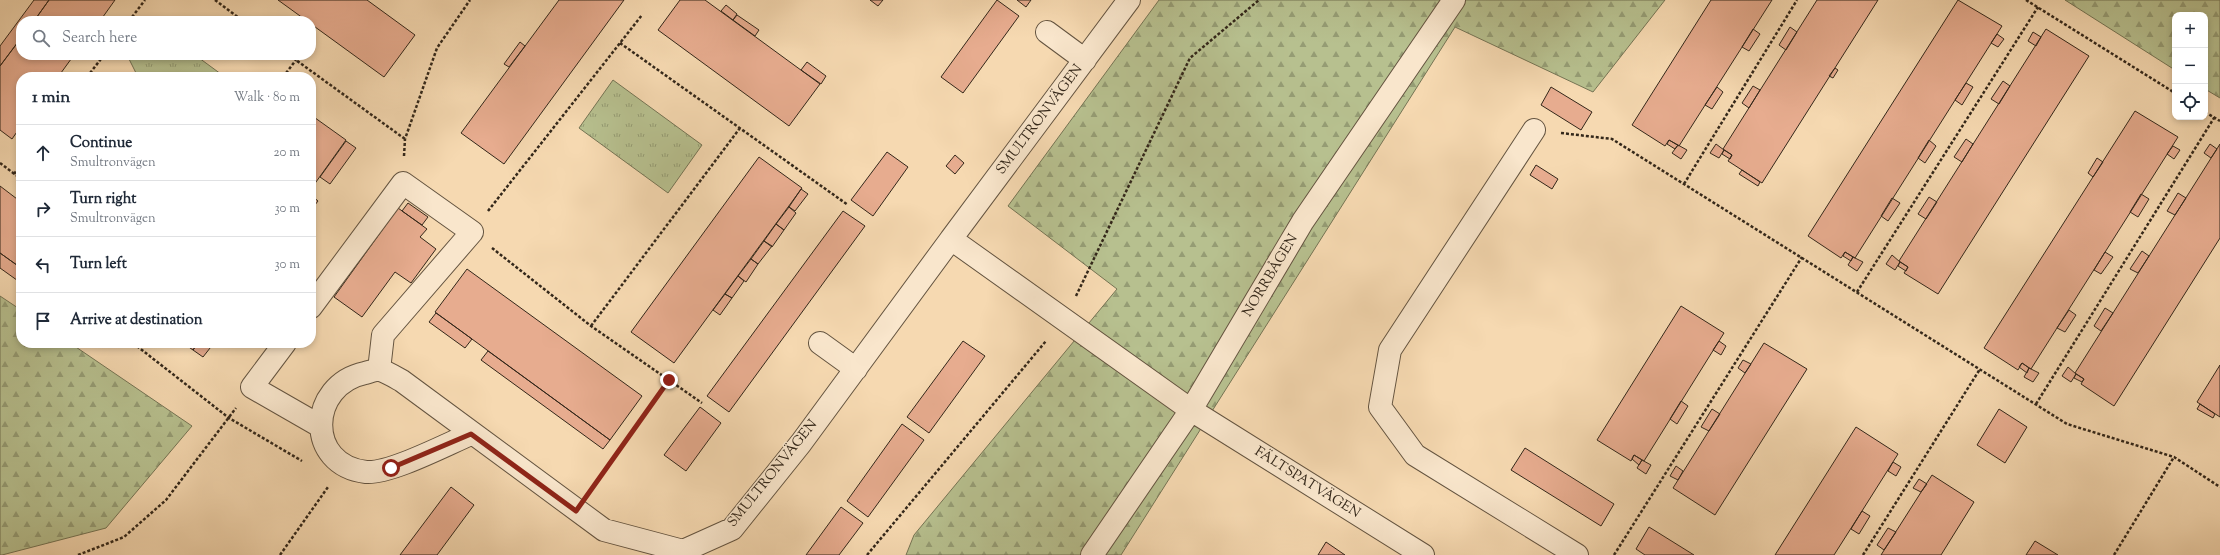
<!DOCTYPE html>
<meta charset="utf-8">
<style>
body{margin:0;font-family:"Sorts Mill Goudy",serif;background:#f2f2f3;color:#1f2937}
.controls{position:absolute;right:12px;top:12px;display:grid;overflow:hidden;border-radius:8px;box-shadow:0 2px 6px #0003}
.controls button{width:36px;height:36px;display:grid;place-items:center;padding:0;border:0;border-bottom:1px solid #e0e1e3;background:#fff;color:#1f2937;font:20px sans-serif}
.stop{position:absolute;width:12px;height:12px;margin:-9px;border:3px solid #8f2418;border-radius:50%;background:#fff}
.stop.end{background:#8f2418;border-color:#fff;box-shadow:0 1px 4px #0008}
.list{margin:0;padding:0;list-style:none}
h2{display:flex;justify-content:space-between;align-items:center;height:52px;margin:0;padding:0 16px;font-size:17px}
h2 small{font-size:13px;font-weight:400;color:#747a83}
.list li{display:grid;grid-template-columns:26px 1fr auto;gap:12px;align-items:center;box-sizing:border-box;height:56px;padding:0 16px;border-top:1px solid #e0e1e3}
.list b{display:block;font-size:15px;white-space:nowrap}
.list p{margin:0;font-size:13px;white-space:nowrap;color:#747a83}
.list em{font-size:13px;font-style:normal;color:#747a83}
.icon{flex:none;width:22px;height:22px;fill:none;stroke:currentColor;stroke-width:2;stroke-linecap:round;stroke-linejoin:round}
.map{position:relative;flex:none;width:2220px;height:555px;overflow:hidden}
.search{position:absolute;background:#fff;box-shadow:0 2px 6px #0003;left:16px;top:16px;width:300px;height:44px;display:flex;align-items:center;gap:10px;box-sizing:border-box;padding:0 14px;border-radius:16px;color:#747a83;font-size:15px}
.panel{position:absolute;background:#fff;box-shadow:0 2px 6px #0003;left:16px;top:72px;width:300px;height:276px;border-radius:16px}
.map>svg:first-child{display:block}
.forest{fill:url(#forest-firs);stroke:#757454}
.park{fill:url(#park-tufts);stroke:#757454}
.building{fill:#e7ac8f;stroke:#33271a}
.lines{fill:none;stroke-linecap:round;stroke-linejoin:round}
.minor-casing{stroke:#645440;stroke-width:24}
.path{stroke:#33271a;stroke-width:2.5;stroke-dasharray:3 2;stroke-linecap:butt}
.minor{stroke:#f9e6cc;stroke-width:22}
.route{stroke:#8f2418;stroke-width:5}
.labels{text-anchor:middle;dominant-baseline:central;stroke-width:3;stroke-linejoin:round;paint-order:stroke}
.street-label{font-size:14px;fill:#33271a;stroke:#f9e6cc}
</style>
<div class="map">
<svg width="2220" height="555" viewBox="0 0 2220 555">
<defs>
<pattern id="forest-firs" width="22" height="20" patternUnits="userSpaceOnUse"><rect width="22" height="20" fill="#b7c08f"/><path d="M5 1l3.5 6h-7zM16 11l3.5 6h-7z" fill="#959c74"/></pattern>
<pattern id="park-tufts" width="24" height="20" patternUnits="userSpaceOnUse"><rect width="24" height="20" fill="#b7c08f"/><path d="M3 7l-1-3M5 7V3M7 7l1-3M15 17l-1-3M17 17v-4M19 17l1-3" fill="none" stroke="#959c74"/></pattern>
</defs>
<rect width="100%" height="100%" fill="#f6d9b1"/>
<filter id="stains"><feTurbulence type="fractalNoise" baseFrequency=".005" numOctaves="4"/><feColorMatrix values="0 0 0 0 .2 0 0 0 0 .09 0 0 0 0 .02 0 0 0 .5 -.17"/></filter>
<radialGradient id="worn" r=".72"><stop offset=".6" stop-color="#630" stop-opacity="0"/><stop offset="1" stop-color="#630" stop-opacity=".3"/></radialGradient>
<!-- forest -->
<path class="forest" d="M1159,0H1665L1593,92L1455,27L1121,555H906L914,535L1117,289L1008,206Z
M2065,0H2220V98L2205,89V15H2175V70Z
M0,296L21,310V343H70L192,426L106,528L2,555H0Z"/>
<!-- park -->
<path class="park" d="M127,55H195L225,77H138Z
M613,80L702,145L668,193L579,128Z"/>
<!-- building -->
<path class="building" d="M34,0H49L34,21H21V38L0,66V46Z
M49,0H115L100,21H34Z
M278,0H367L415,35L384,77L311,24V21H307Z
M559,0H624L504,164L461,133Z
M680,0H705L820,84L789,126L658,30Z
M870,0H883L878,6Z
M997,0L1019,16L963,93L941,77Z
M1017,0H1031L1026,7Z
M1711,0H1772L1679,146L1669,140L1665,146L1632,125Z
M1817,0H1878L1762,183L1728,161L1732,155L1723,149Z
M1958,0L2002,26L1855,258L1845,252L1841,258L1808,236Z
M726,5L737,14L733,20L721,11Z
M737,15L759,30L755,36L733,20Z
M1790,27L1797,32L1786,50L1779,45Z
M1753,29L1760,34L1749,51L1742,47Z
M2046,29L2089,56L1938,294L1904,273L1908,267L1899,261Z
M2033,32L2041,37L2036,46L2028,41Z
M1997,34L2004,39L1998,47L1991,43Z
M21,38V55H74L58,77H21V126L12,139L0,130V66Z
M520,42L525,46L509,67L504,64Z
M807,62L826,76L821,84L801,70Z
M1835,68L1838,70L1833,78L1829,76Z
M2003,81L2010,86L1999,104L1991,99Z
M1966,83L1973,87L1962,105L1955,100Z
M1753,86L1760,90L1749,108L1742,103Z
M1551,87L1592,112L1581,130L1541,105Z
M1717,87L1723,92L1712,109L1705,105Z
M2135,111L2178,137L2031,369L2022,363L2018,370L1984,348Z
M311,115L346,140L311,189Z
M1966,139L1973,144L1962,162L1954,157Z
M1669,140L1678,145L1675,149L1667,144Z
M1929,140L1936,146L1925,163L1918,158Z
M346,141L356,148L330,184L320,177Z
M1716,144L1724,150L1719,158L1710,153Z
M2210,144L2217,149L2211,158L2204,153Z
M2220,144V238L2114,406L2081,384L2084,379L2075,373Z
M1678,145L1687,150L1681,159L1672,153Z
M2173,146L2180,150L2174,159L2167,154Z
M1724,150L1732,155L1730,159L1722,154Z
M887,152L908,167L873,216L851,200Z
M955,155L964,163L955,174L946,166Z
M759,157L802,188L674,363L631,332Z
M2097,158L2103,162L2093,177L2088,173Z
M1536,165L1558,179L1552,189L1530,175Z
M1742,170L1760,182L1758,186L1739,174Z
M0,186L21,202V268L0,253Z
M801,189L808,194L795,211L789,207Z
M2178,193L2186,198L2175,215L2167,211Z
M2141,194L2149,199L2138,217L2130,212Z
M311,195L318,201L311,210Z
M1929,197L1937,202L1926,219L1918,214Z
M1892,198L1900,203L1888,221L1881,216Z
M408,203L428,217L422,225L402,211Z
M789,207L796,213L784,230L776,224Z
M398,208L427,229L420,237L436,249L411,283L395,272L362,317L334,297Z
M843,211L865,226L729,412L707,396Z
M776,224L784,230L772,247L764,241Z
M764,241L772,246L758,264L751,259Z
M2142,251L2149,256L2138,273L2130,269Z
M1845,252L1853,257L1851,261L1843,256Z
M2105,252L2113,257L2101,274L2094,270Z
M0,253L21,268V283L0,268Z
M1892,255L1900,262L1895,270L1886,264Z
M1853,257L1863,262L1857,271L1848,265Z
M751,259L758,264L746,282L738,276Z
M1900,262L1908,267L1906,271L1898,266Z
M467,269L642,396L610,440L435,312Z
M738,276L744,281L732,298L725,294Z
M725,294L732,298L720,315L713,310Z
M1681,306L1724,333L1644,461L1634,455L1631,461L1597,440Z
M2105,308L2113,313L2101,331L2094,326Z
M2069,310L2076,315L2065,332L2057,328Z
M436,313L472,339L465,348L429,322Z
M963,341L985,356L929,433L907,417Z
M1719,341L1726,346L1721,355L1713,350Z
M183,343H198L193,350Z
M198,343H214L203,357L193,350Z
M1764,343L1807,369L1715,515L1673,488Z
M488,351L610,440L603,449L481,360Z
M1743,360L1751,364L1745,373L1738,368Z
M2022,363L2029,368L2027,373L2019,367Z
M2220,365V417L2197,402Z
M2068,367L2076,374L2071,382L2062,376Z
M2029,368L2039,373L2033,382L2024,377Z
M2076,374L2084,379L2082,382L2074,378Z
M1681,401L1688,406L1677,424L1670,419Z
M2200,404L2215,414L2213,418L2197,409Z
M700,407L721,423L686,471L664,455Z
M1712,409L1720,414L1709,431L1701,427Z
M1999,409L2027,427L2005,463L1977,445Z
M902,424L924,440L868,517L847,501Z
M1856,427L1898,454L1862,511L1834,555H1775Z
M1525,448L1614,504L1601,526L1511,470Z
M1634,455L1642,460L1639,465L1632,459Z
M1642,460L1651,465L1646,474L1637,468Z
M1893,462L1901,467L1896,476L1888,471Z
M1676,466L1683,471L1678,480L1670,476Z
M1932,475L1974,502L1941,555H1881Z
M1919,479L1927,484L1921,492L1913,488Z
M451,487L474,505L437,555H400Z
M841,507L863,523L839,555H806Z
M1862,511L1870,516L1859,534L1851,529Z
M1649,527L1694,555H1645L1636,549Z
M1888,528L1896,532L1884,550L1877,545Z
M2035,541L2058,555H2026Z
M1326,542L1345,555H1318Z"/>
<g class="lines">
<!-- minor casing -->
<g class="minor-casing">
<path id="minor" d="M1129,0L951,239L1191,410L1423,555
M1047,32L1085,60
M1534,130L1390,350L1380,407L1415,455L1577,555
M311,307L403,183L472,232L383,335L379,370
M285,343L252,387L320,426
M820,343L856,369
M471,434C447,444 390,474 366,472C305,465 308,385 365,373C369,372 376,369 380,370C387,372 395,377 402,381L604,530L683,551L732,529L801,443L951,239
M1092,555L1191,410L1303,221L1454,0"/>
</g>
<!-- path -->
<path class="path" d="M215,0L243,21
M2026,0L2175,93
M129,21L145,0
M620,43L848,205
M289,55L405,139
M87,77L104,55
M283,77L296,60
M2205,112L2220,121
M1561,133L1612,139L2067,424L2174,457L2220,487
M404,156L405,139L437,48L470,0
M0,163L21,179
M14,174L21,165
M1684,184L1797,0
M488,211L642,15
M492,248L591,326L702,403
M1857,292L2038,7
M1076,296L1190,58L1259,0
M591,326L740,128
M133,343L229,418L302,461
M2036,404L2214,118
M593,487L669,380
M78,555L124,537L166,500L236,408
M280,555L328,487
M867,555L1046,341
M1614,555L1802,257
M1863,555L1980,369
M2114,555L2174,457"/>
<!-- minor -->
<use href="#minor" class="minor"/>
</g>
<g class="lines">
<!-- route -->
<path class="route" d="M391,468L471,434L576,511L669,380"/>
</g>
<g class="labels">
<!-- street labels -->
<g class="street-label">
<text transform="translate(1040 120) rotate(-53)">SMULTRONVÄGEN</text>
<text transform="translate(1271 276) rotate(-59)">NORRBÅGEN</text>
<text transform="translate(773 474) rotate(-51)">SMULTRONVÄGEN</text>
<text transform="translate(1307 483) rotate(32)">FÄLTSPATVÄGEN</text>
</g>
</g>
<rect width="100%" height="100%" filter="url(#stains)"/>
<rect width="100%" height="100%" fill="url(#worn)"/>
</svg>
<div class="controls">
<button>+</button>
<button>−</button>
<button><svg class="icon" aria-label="locate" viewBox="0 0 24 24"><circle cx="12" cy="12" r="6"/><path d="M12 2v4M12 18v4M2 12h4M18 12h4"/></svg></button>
</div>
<div class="stop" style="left:391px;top:468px"></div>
<div class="stop end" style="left:669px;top:380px"></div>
<div class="search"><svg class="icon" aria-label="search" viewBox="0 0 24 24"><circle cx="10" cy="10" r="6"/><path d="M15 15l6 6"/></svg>Search here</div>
<section class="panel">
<h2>1 min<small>Walk · 80 m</small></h2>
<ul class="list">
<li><svg class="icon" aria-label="ahead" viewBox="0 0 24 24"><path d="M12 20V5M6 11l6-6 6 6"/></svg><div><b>Continue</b><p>Smultronvägen</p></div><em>20 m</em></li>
<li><svg class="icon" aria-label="right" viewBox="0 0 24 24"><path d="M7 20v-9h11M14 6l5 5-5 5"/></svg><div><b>Turn right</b><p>Smultronvägen</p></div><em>30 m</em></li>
<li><svg class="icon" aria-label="left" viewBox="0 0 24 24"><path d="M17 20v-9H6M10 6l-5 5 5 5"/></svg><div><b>Turn left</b></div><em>30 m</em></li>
<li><svg class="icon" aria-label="arrive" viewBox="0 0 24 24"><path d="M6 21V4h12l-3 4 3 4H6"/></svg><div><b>Arrive at destination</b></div></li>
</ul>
</section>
</div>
